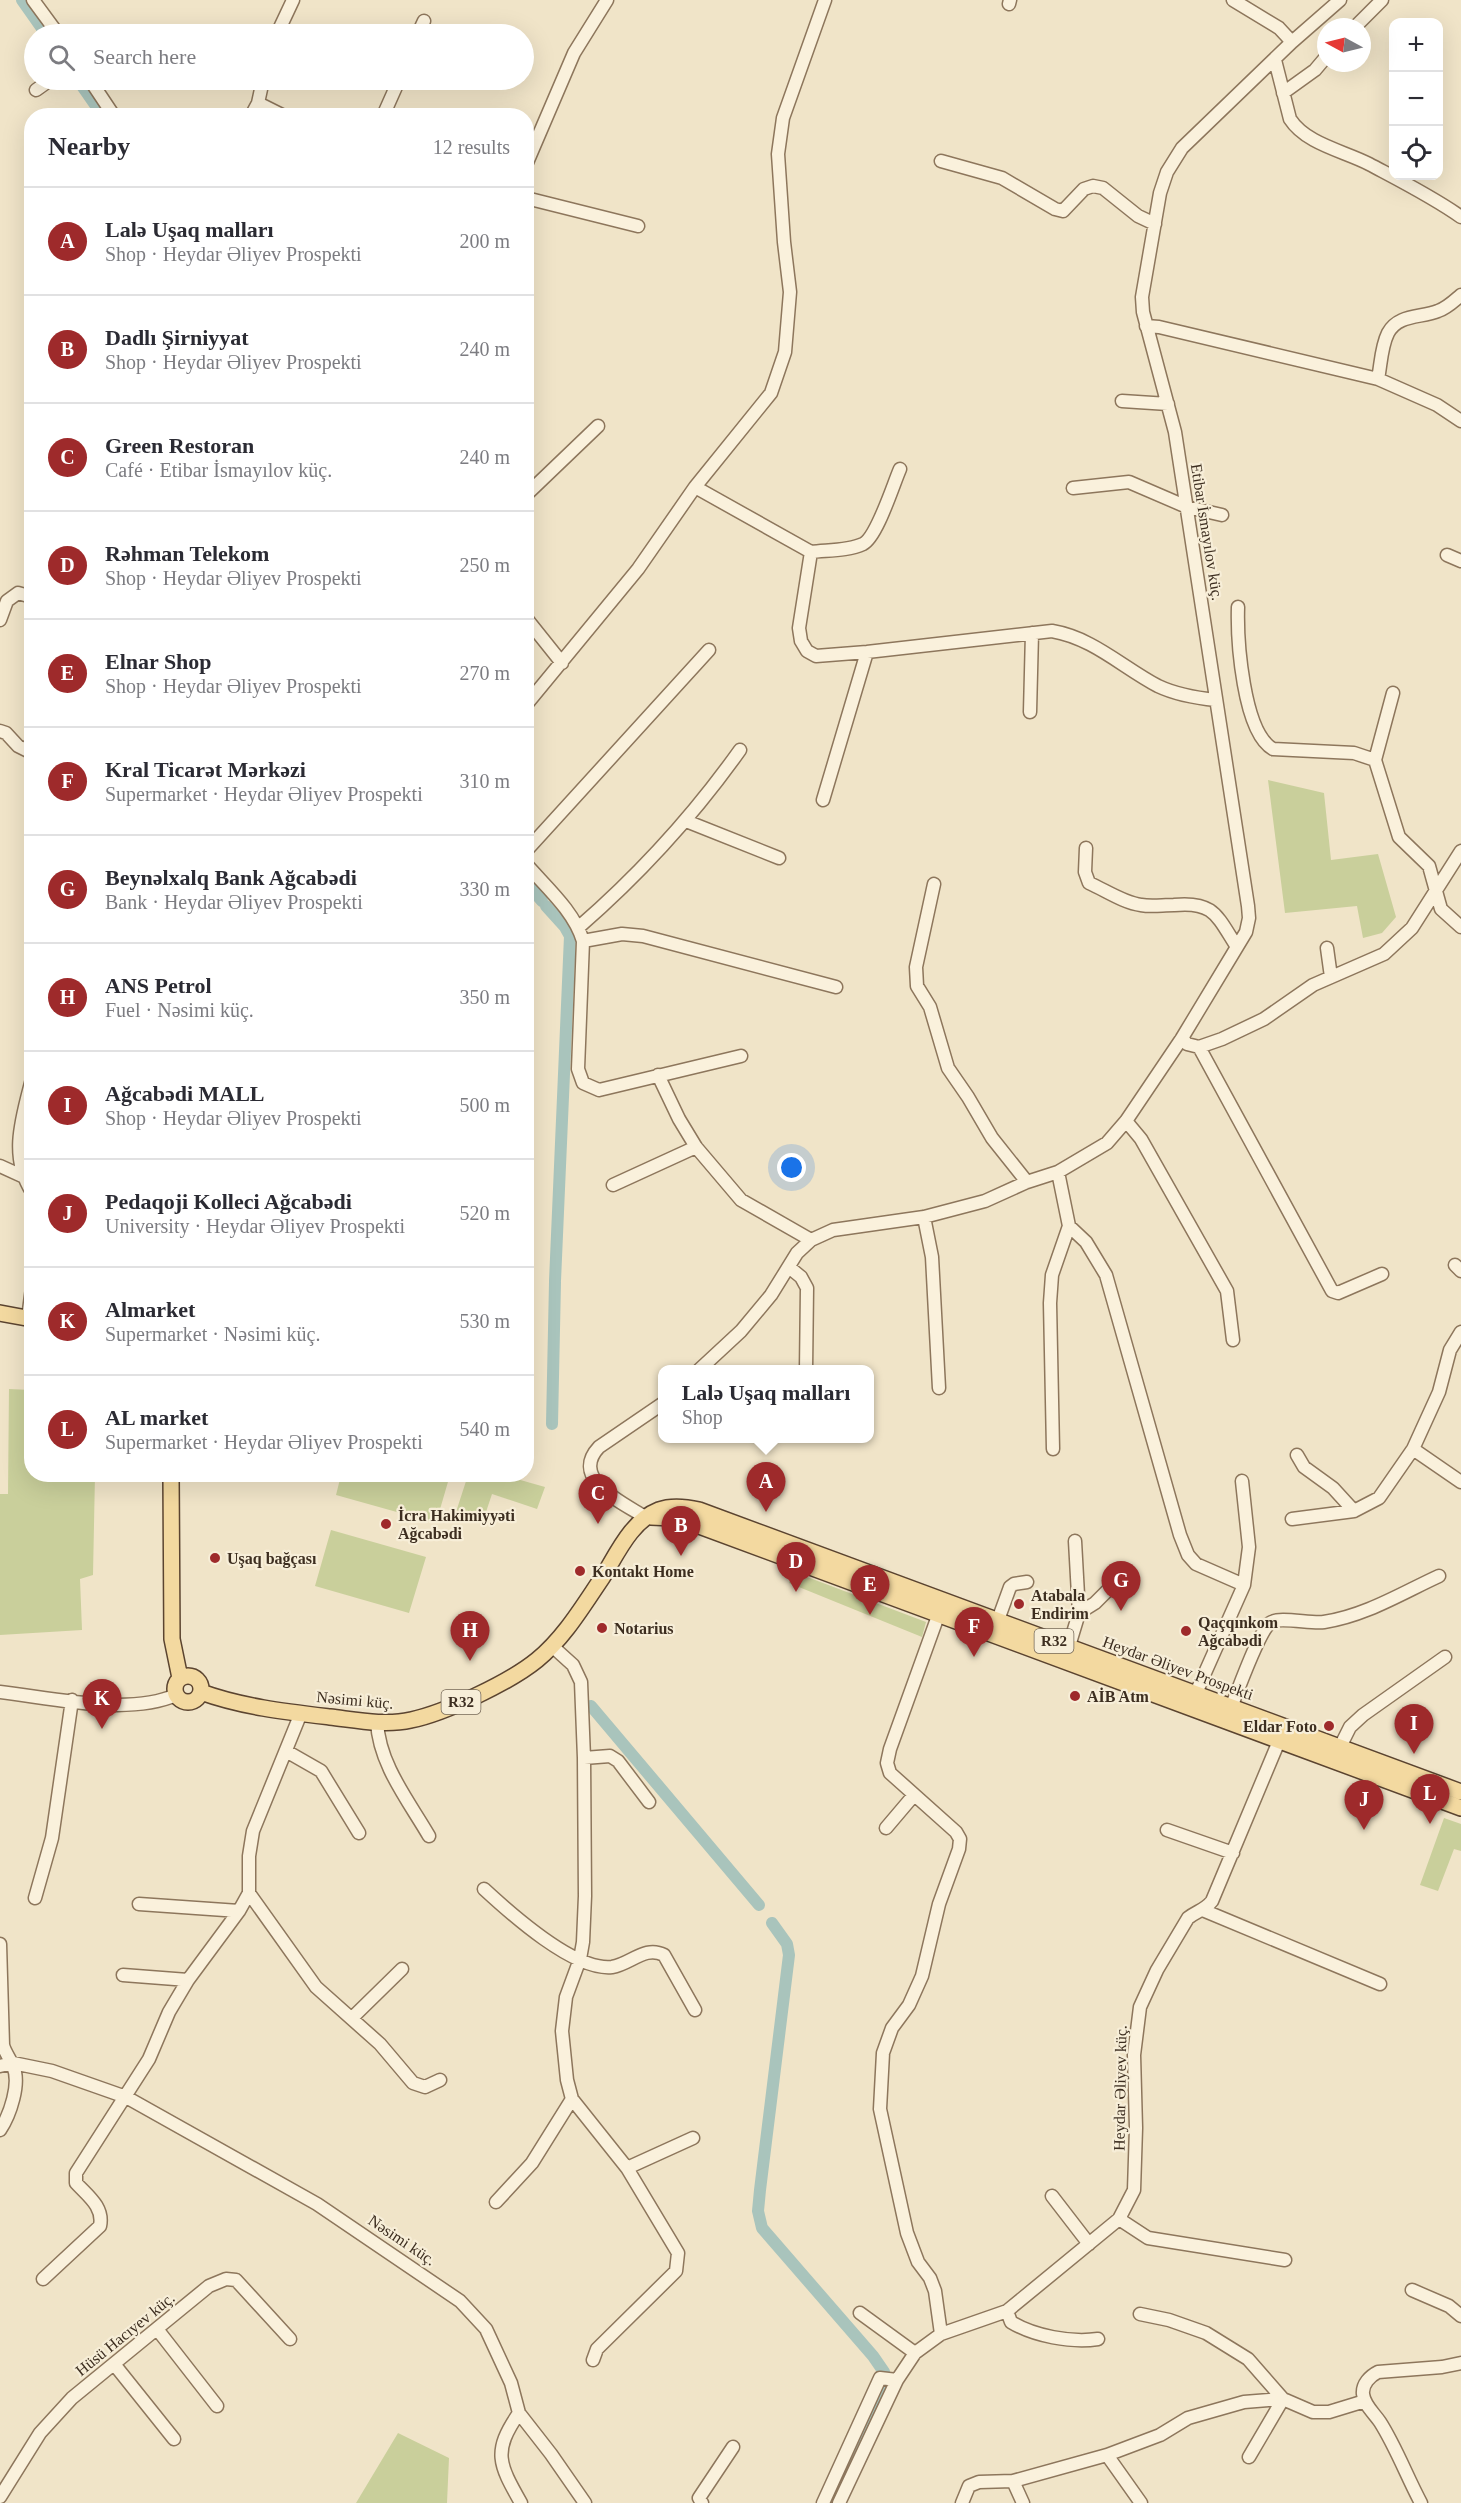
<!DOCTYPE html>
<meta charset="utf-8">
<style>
body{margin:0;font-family:"Times New Roman",serif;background:#f7f7f7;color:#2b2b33}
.controls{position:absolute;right:18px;top:18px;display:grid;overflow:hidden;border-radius:12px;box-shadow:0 6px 24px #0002}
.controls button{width:54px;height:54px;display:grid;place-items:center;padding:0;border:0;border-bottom:2px solid #e1e1e2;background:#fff;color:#2b2b33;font:30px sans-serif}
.compass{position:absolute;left:1317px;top:18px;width:54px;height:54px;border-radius:50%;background:#fff;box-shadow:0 6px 24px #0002;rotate:277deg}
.you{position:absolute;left:792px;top:1168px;width:21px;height:21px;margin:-15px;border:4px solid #fff;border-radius:50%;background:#1a73e8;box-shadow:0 0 0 9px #1a73e833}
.badge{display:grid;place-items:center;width:39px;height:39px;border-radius:50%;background:#9e2a2b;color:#fff;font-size:20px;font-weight:700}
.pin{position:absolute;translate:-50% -50px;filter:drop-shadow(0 2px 3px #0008)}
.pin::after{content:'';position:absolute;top:32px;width:21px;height:18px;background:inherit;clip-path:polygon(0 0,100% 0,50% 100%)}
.popup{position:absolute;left:658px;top:1365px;width:216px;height:78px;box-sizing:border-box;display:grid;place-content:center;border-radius:12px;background:#fff;filter:drop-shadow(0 2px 4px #0005);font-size:20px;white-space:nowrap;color:#7c7c81}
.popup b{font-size:22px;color:#2b2b33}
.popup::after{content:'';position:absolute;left:50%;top:100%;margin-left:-12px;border:12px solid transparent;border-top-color:#fff}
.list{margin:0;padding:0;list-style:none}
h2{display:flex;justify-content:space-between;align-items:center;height:78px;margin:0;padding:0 24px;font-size:26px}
h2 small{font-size:20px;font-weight:400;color:#7c7c81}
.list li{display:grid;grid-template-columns:39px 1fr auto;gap:18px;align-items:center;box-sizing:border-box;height:108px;padding:0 24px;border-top:2px solid #e1e1e2}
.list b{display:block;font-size:22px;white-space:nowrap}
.list p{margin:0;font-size:20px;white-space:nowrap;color:#7c7c81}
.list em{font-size:20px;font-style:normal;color:#7c7c81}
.icon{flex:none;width:33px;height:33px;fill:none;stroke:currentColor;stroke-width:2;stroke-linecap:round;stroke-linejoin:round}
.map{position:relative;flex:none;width:1461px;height:2503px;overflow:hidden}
.search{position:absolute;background:#fff;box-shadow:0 6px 24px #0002;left:24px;top:24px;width:510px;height:66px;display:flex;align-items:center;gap:15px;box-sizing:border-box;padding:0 21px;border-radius:33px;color:#7c7c81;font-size:22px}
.panel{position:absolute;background:#fff;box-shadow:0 6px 24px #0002;left:24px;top:108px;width:510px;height:1374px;border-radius:24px}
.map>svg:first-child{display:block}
.green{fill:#c9cf9b}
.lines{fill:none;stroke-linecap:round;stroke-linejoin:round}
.canal{stroke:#a9c4bc;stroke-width:12}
.minor-casing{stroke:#8d765c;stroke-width:15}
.major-casing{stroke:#5b4430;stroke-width:18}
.minor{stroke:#faf1dc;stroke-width:12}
.major{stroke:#f3d9a0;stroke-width:15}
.poi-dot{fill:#9e2a2b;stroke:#f7eed8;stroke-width:2}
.labels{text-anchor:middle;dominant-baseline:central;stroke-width:4.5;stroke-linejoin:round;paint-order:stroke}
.shield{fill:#f7eed8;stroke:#756857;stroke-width:1.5}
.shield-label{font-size:15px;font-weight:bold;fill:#3d2e20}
.street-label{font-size:16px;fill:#3d2e20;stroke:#f7eed8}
.poi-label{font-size:16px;font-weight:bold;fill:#3d2e20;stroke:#f7eed8;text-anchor:start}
</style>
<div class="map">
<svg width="1461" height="2503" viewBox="0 0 1461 2503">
<rect width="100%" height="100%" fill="#f0e4c8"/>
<!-- green -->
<path class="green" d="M1268,780L1324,793L1331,860L1378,854L1396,917L1382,933L1363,938L1357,906L1285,913Z
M9,1389L31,1390L32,1474L95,1475L93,1575L80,1579L82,1630L0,1635V1494H8Z
M341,1475V1474L450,1475L436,1523L336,1495Z
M468,1475H503L545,1487L537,1509L492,1494L483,1521L456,1512Z
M331,1530L426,1557L409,1613L315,1586Z
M794,1572L926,1622L922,1637L789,1583Z
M1444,1818L1461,1824V1851L1454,1849L1438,1891L1420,1885Z
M398,2433L449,2458L447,2503H356Z"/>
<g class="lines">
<!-- canal -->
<path class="canal" d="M22,0L46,34
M78,80L103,116
M531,888L542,901
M546,906L565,927L570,936L555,1281
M552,1424L555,1282
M591,1706L759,1905
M772,1923L787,1944L789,1955L760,2190L758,2211L762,2228L873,2356L884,2372
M830,2503L883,2385"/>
<!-- minor casing -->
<g class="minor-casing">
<path id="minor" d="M33,0L58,34
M1009,4L1010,0
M1355,27L1382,0
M277,34L293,0
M418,34L424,21
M1292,42L1340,0
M1275,60L1290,119C1306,144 1344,151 1369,164C1399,180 1433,197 1461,217
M90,80L114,116
M36,90L50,80
M1283,93L1315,70L1326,57
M258,103L284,116
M251,116L258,103L263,80
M383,116L399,80
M941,161L1002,178L1055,209L1063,211L1084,189L1093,186L1103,188L1138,216L1155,224
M526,165L574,53L607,0
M526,198L638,226
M1461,295C1454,301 1447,308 1438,311C1421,318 1398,314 1388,333C1381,347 1381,364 1378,379L1437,405L1461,421
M1146,326L1159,327L1378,379
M1122,401L1168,404
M695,487L811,552L799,628L801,641L807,651L816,656L867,652L1052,631C1093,638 1122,667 1158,686C1177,695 1196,698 1216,700
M1073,488L1129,482L1187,507L1222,515
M526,495L598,426
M811,552C827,550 848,551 863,544C877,537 893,485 900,469
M1447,555L1461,561
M1238,607C1237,640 1243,732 1273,749L1354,753L1375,760L1399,837L1429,866L1441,909L1461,927
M526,618L562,663
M0,620L7,601L18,593L32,597
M526,705L638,569L695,487L771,393L785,352L790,292L784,242L778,154L783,118L825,0
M1030,712L1032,633
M0,731L6,733L18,746L32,753
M1375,760L1393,693
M823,800L867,652
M686,821L779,858
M1086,848L1085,872L1089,883C1105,890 1124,903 1141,905C1152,907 1162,905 1174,905C1214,901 1217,916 1237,947
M526,851L709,650
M526,864C546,887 574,911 583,941L578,1069L583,1083L599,1090L741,1056
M934,884L916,967L917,986L930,1007L948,1068L968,1097L992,1138L1027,1182
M579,927C640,874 693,816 740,750
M583,941L622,934L643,936L836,987
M1327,948L1331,977
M1182,1038L1187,1044L1199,1047L1222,1039L1264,1019L1313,985L1384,954L1412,928L1461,851
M1199,1047L1332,1291L1338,1293L1382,1274
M658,1075L679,1119L696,1147L741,1200L811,1240
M32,1079C22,1118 9,1156 32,1192
M1126,1121L1141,1139L1227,1291L1233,1340
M0,1166L22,1176
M613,1185L696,1147
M924,1217L932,1257L939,1388
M1069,1226L1086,1242L1106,1275L1180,1535L1188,1555L1196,1564L1244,1585
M1455,1265L1461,1271
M790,1268L801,1277L807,1288L806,1370
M28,1318L32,1288
M699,1370L741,1331L771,1295L797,1253L811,1240L833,1230L924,1217L985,1201L1027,1182L1058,1172L1107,1143L1126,1121L1182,1038L1246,932L1249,918L1248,906L1175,432L1143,312L1142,297L1160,193L1167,172L1182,148L1292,42L1279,28L1233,0
M1053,1449L1050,1303L1052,1275L1069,1226L1058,1172
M1413,1449L1461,1482
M1297,1455L1304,1467L1333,1488L1354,1511
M645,1517C623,1503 569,1479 599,1447L662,1404
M1292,1519L1354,1511L1379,1498L1413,1449L1439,1392L1450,1350L1461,1332
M1079,1613L1095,1603L1121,1577
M938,1616L890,1749L887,1763L890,1773L956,1832L960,1839L959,1849L939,1904L922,1976L909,2005L892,2028L883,2053L880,2109L907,2233L918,2262L930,2278L935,2291L941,2334
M998,1620L1010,1587L1014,1584L1027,1582
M552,1646L573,1665L581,1682L584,1758L585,1896L583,1942L580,1959L566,1997L562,2031L567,2080L572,2099L627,2168L678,2253L676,2271L597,2349L593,2360
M1069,1646L1079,1613L1075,1541
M0,1692C52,1698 128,1716 176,1695
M1196,1693L1244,1585L1249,1547L1242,1481
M1231,1707C1239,1689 1258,1633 1270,1623C1278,1616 1311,1624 1324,1622C1365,1616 1402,1593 1439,1576
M377,1722C379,1764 408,1800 429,1836
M1340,1747L1350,1727L1363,1715L1445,1657
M286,1751L321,1771L359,1833
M584,1758L610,1756L618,1761L649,1802
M886,1828L914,1795
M1167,1830L1233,1853
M484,1889C510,1913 574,1971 612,1967C631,1964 645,1945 664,1955L695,2010
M249,1893L316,1987L380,2044L413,2083L425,2087L440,2080
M35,1898L52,1838L72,1700
M139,1904L239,1911
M1205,1911L1380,1984
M0,1944L3,2045C5,2053 10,2058 13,2066C21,2083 10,2115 0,2130
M123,1975L188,1980
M352,2018L402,1969
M0,2066L13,2063L52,2071L126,2097L317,2204L460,2301L486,2329L511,2383L519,2413C492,2452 499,2464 521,2503
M627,2168L693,2138
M1052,2196L1089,2244
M496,2202L532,2163L572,2099
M1119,2219L1148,2238L1285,2260
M43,2279L100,2226C104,2207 88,2196 76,2183V2173L149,2059L169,2012L188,1980L239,1911L249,1893V1856L253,1831L301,1713
M1412,2290L1449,2306L1461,2316
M1007,2311L1011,2322C1034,2336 1071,2343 1098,2339
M860,2313L915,2353
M1140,2314L1169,2320L1206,2333L1248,2359L1283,2399L1249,2457
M157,2329L217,2406
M114,2364L174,2439
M519,2413L551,2454L585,2503
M1107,2455L1141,2503
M1013,2481L1023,2503
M0,2497L40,2433L72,2398L209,2286L226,2279L236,2280L290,2339
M702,2503L699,2498L733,2447
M823,2503L880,2378L897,2380
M839,2503L897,2380L915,2353L941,2334L1007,2311L1119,2219L1134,2190L1136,2128L1134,2055L1140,2007L1157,1970L1188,1918C1197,1911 1205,1910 1212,1901L1279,1741
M962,2503L969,2486L979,2482L1013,2481L1107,2455L1160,2435L1188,2418L1244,2402L1283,2399L1313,2412H1329L1365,2401
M1421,2503C1407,2477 1396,2447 1380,2422C1374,2413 1364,2405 1363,2394C1362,2384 1370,2376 1378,2372L1442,2367L1461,2363"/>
</g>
<!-- major casing -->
<g class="major-casing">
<path id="major" d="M0,1313L32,1319
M171,1474L172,1639L180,1678
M651,1517L673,1518L683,1520L1461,1808
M175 1689a13 13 0 1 1 26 0a13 13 0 1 1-26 0Z
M201,1692C242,1707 287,1712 330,1717C356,1720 385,1726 411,1720C445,1713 510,1682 537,1660C564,1638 583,1606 602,1578C617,1554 631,1521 659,1510C672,1505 686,1507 699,1510L1461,1792"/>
</g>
<!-- minor -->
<use href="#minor" class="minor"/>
<!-- major -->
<use href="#major" class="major"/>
</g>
<!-- markers -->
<g class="poi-dot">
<circle cx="386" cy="1524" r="6"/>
<circle cx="215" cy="1558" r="6"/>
<circle cx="580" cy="1571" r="6"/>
<circle cx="1019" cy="1604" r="6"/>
<circle cx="602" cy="1628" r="6"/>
<circle cx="1186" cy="1631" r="6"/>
<circle cx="1075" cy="1696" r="6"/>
<circle cx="1329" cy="1726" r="6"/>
</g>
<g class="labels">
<!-- shield labels -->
<g class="shield">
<rect x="1034.5" y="1629" width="39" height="24" rx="4.5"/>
<rect x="441.5" y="1690" width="39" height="24" rx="4.5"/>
</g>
<g class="shield-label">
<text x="1054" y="1641">R32</text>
<text x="461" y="1702">R32</text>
</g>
<!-- street labels -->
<g class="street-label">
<text transform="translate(1207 532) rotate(81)">Etibar İsmayılov küç.</text>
<text transform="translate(1178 1668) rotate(20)">Heydar Əliyev Prospekti</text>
<text transform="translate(355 1700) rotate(5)">Nəsimi küç.</text>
<text transform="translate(1120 2088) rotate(-89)">Heydar Əliyev küç.</text>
<text transform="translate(402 2240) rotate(34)">Nəsimi küç.</text>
<text transform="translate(125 2334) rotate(-39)">Hüsü Hacıyev küç.</text>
</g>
<!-- poi labels -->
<g class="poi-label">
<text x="398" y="1515">İcra Hakimiyyəti<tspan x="398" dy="18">Ağcabədi</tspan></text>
<text x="227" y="1558">Uşaq bağçası</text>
<text x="592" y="1571">Kontakt Home</text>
<text x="1031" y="1595">Atabala<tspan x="1031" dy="18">Endirim</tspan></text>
<text x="1198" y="1622">Qaçqınkom<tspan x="1198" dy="18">Ağcabədi</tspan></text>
<text x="614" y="1628">Notarius</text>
<text x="1087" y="1696">AİB Atm</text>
<text x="1317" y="1726" text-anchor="end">Eldar Foto</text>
</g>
</g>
</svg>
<div class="controls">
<button>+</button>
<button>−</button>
<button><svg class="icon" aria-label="locate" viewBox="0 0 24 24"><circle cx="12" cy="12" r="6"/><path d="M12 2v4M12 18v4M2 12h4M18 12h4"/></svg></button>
</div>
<svg class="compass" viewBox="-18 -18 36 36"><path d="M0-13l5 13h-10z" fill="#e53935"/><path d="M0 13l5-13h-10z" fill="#7c7c81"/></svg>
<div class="you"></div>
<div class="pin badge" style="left:766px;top:1512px">A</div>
<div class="popup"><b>Lalə Uşaq malları</b>Shop</div>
<div class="pin badge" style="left:681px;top:1556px">B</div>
<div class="pin badge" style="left:598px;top:1524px">C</div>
<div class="pin badge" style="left:796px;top:1592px">D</div>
<div class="pin badge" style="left:870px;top:1615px">E</div>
<div class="pin badge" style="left:974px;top:1657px">F</div>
<div class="pin badge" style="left:1121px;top:1611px">G</div>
<div class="pin badge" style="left:470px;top:1661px">H</div>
<div class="pin badge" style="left:1414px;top:1754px">I</div>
<div class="pin badge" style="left:1364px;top:1830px">J</div>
<div class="pin badge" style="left:102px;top:1729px">K</div>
<div class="pin badge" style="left:1430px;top:1824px">L</div>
<div class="search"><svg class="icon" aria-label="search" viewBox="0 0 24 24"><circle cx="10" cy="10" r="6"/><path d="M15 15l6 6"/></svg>Search here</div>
<section class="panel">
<h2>Nearby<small>12 results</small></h2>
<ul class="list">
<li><span class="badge">A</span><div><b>Lalə Uşaq malları</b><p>Shop · Heydar Əliyev Prospekti</p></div><em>200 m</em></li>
<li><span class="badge">B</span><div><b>Dadlı Şirniyyat</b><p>Shop · Heydar Əliyev Prospekti</p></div><em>240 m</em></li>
<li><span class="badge">C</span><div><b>Green Restoran</b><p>Café · Etibar İsmayılov küç.</p></div><em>240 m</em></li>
<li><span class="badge">D</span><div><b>Rəhman Telekom</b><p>Shop · Heydar Əliyev Prospekti</p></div><em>250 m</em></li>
<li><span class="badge">E</span><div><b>Elnar Shop</b><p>Shop · Heydar Əliyev Prospekti</p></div><em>270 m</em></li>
<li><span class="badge">F</span><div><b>Kral Ticarət Mərkəzi</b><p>Supermarket · Heydar Əliyev Prospekti</p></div><em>310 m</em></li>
<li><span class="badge">G</span><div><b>Beynəlxalq Bank Ağcabədi</b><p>Bank · Heydar Əliyev Prospekti</p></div><em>330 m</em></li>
<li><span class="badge">H</span><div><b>ANS Petrol</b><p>Fuel · Nəsimi küç.</p></div><em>350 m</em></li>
<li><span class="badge">I</span><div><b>Ağcabədi MALL</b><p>Shop · Heydar Əliyev Prospekti</p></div><em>500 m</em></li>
<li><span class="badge">J</span><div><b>Pedaqoji Kolleci Ağcabədi</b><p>University · Heydar Əliyev Prospekti</p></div><em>520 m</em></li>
<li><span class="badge">K</span><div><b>Almarket</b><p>Supermarket · Nəsimi küç.</p></div><em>530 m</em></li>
<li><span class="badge">L</span><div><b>AL market</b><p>Supermarket · Heydar Əliyev Prospekti</p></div><em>540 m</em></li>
</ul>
</section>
</div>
